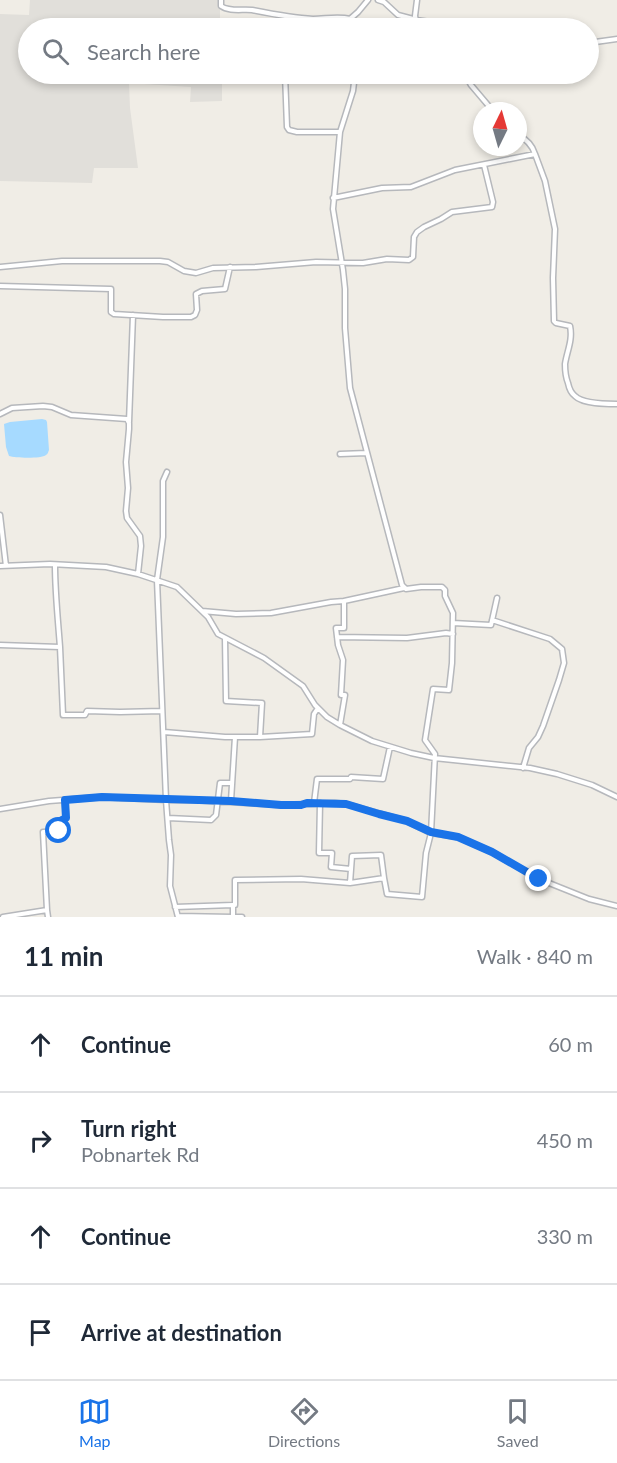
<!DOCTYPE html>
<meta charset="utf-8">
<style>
body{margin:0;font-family:Lato,sans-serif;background:#f6f6f7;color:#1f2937}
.compass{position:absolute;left:473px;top:102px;width:54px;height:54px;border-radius:50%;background:#fff;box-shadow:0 3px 9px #0003;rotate:5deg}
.stop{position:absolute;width:18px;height:18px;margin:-14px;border:4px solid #1a73e8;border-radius:50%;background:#fff}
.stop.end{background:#1a73e8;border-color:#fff;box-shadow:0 2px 6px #0008}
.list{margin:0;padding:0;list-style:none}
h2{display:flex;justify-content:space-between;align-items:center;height:78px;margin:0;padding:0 24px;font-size:26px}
h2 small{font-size:20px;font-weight:400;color:#747a83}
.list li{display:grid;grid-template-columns:39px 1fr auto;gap:18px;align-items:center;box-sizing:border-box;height:96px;padding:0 24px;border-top:2px solid #e0e1e3}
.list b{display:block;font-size:22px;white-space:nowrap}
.list p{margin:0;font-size:20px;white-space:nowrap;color:#747a83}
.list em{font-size:20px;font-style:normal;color:#747a83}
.icon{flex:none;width:33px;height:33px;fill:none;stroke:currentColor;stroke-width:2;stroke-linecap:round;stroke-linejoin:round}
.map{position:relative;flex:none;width:617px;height:917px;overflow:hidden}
.search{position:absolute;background:#fff;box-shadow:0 3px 9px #0003;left:18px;right:18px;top:18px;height:66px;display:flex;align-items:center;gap:15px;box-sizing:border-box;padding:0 21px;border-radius:33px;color:#747a83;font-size:22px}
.sheet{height:462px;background:#fff}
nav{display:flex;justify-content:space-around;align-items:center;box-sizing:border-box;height:84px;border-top:2px solid #e0e1e3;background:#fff;font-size:16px;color:#747a83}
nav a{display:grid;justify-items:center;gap:3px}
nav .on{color:#1a73e8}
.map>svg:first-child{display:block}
.industrial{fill:#e1dfda}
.water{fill:#a6daff}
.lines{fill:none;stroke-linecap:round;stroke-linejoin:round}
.street-casing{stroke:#b6b8bc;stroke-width:7}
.street{stroke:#fff;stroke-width:4}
.route{stroke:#1a73e8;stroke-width:8}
</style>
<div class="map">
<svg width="617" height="917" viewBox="0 0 617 917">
<rect width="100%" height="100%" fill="#f0ede6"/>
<!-- industrial -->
<path class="industrial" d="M30,0H220V28H28V74H222V101L190,102L191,87L129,83L130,108L138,168H94L92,183L0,181V14L29,15Z"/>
<!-- water -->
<path class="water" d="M42,419L46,420L47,422L49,450C48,452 48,454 46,455C41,459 15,458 9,456L6,447L4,424L10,422Z"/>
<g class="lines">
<!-- street casing -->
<g class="street-casing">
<path id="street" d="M221,0V6C229,12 242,9 252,10C272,14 292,18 313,19C325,19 338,16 350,19
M378,0L384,2L398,15L417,20
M417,0L415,16L416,20L430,22L448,23L453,28
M285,28V16
M351,28L350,19L358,12L368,0
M588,43L617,39
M285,74L287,127L289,130L297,132H340
M465,74L471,85L493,111
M535,154L545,181L555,229L553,278L554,321L556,323L570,326C573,340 567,351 565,364C565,370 566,378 568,383C569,388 571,393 575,396C583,404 606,404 617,404
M333,198L382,188L411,187L455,170L535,154C532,144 526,139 518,135
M0,267L62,261H160L168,262L184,271L196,273L213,268L256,267L316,262L363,263L387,259L409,260L413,257L414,237L417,232L424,227L441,219L452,212L492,207L493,202L484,165
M0,286L111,289V312L114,314L163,317H191L195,315L197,310L196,294L202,291L225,289L230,267
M0,414L12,408L43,406L52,407L71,415L127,419L129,423V429L126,462L128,488L126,511L127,518L140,536L141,546L138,574
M129,422L133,315
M340,454L367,453
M167,472L163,481V537L157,580L166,800L169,840L171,855L170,886L178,917
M0,515L6,566
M0,566L50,564L106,567L138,574L177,587L208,617L218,634L264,658L303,686L315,705L327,717L340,725L372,741L411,753L434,758L530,768L557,774L592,785L617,797
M344,601L404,588
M202,611L236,614L271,613L331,602L344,601V628H336L338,645L343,660L341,695H345L340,725
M492,620L550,639L562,649L564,663L559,680L543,726L538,737L529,748L523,768
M453,623L491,625L497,598
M337,637L407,638L446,633L453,634
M225,638L226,701L262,703L260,737L312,734L314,714L318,708
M0,645L60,647C58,620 55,592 55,565
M60,647L63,715H85L87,711L120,712L162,711
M164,732L225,737H260
M231,801L235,737
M314,803L317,779H350L351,777L383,779L390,747
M320,803L319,853H332L331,867L351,869
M0,809L49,801L102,797L166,800H193L281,805L335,803L346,804L407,821L431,833L435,754L425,740L433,689L449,690L452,663L453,613L445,596V590L442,587H421L406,589L402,585L350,388L345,328V289L343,270L333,209L340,132L353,91L355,74
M168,818L211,820L216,815L220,783H232
M350,883L352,856L381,855L384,878
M233,905V917H242
M175,907L233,905H235V880L301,879L350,883L384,878L387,894L422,897L426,853L431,833L458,837L492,852L539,879L589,899L617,906
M47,910L43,832L59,831L60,821L66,818L65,800
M178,916L233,917
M3,917L47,910L48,917"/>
</g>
<!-- street -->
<use href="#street" class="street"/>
</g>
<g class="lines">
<!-- route -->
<path class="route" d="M59,831L60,821L66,818L65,800L102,797L231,801L281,805H301L307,803L346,804L379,814L407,821L431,832L458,837L492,852L539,879"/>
</g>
</svg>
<svg class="compass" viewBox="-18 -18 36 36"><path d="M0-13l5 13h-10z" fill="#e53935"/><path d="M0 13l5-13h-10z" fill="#747a83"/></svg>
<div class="stop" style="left:59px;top:831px"></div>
<div class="stop end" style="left:539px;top:879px"></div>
<div class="search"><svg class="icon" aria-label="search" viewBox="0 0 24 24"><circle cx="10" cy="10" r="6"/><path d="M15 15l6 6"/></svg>Search here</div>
</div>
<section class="sheet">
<h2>11 min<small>Walk · 840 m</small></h2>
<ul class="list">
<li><svg class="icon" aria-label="ahead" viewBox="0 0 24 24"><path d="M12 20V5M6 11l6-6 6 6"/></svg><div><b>Continue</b></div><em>60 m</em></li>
<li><svg class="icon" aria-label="right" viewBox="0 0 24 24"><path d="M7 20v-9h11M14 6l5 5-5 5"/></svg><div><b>Turn right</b><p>Pobnartek Rd</p></div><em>450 m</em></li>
<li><svg class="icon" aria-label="ahead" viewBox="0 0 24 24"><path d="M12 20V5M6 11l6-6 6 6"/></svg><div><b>Continue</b></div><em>330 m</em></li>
<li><svg class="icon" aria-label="arrive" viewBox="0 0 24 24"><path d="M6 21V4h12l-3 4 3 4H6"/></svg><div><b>Arrive at destination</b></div></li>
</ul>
</section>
<nav>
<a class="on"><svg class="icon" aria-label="map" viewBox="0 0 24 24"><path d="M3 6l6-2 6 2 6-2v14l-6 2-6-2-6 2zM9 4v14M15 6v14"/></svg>Map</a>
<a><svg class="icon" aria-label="directions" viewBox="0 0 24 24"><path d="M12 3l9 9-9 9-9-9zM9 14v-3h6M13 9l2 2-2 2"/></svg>Directions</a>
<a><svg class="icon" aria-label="saved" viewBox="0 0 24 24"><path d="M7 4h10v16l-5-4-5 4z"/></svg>Saved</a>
</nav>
